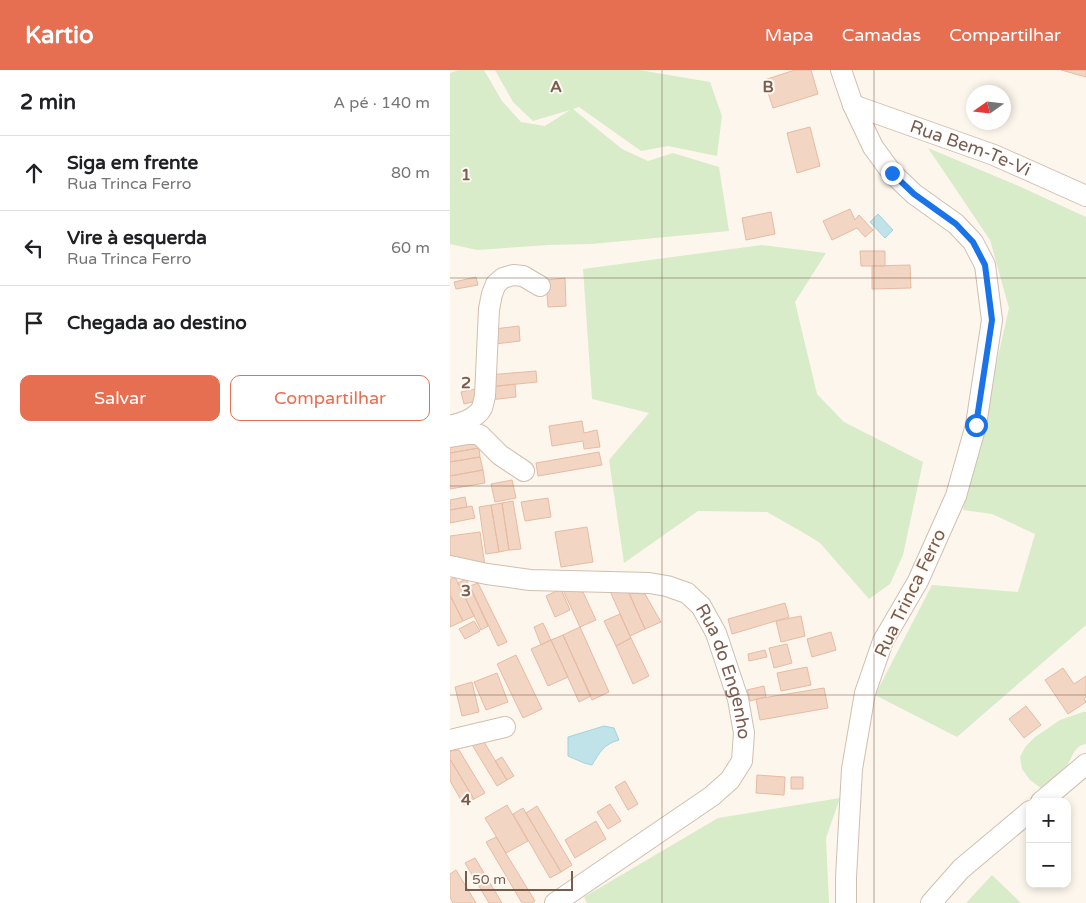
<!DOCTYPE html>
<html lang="pt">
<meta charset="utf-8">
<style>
body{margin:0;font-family:"Varela Round",sans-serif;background:#f6f6f6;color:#202124}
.controls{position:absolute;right:15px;bottom:15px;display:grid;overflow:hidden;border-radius:10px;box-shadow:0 2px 8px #0003}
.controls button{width:45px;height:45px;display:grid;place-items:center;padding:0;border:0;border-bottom:1px solid #e0e0e0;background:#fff;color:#202124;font:25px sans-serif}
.compass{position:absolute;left:516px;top:15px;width:45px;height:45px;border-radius:50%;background:#fff;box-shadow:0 2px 8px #0003;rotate:256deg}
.scale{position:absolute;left:15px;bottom:12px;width:108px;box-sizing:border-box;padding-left:5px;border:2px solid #7a5c4d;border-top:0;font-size:14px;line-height:18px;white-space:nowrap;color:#7a5c4d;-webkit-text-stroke:4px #fffaf3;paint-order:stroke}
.stop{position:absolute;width:15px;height:15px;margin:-11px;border:4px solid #1a73e8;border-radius:50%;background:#fff}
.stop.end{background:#1a73e8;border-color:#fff;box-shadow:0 1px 5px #0008}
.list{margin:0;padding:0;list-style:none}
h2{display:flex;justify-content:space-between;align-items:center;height:65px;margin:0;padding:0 20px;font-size:21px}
h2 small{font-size:16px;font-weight:400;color:#757577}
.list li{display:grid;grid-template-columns:32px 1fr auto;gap:15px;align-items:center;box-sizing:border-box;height:75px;padding:0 20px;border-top:1px solid #e0e0e0}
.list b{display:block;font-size:19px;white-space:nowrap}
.list p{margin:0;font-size:16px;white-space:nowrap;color:#757577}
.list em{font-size:16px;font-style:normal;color:#757577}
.actions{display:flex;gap:10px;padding:15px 20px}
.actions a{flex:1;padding:11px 0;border:1px solid #e76f51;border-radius:10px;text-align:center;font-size:18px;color:#e76f51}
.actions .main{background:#e76f51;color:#fff}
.icon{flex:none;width:28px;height:28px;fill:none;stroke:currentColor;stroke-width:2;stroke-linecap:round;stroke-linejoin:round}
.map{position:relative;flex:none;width:636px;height:833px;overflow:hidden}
header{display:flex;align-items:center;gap:30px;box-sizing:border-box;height:70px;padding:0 25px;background:#e76f51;color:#fff}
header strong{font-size:24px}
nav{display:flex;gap:28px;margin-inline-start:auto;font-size:18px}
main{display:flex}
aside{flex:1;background:#fff}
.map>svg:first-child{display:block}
.green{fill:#d8ecc9}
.water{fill:#bfe3e8;stroke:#a5d3da}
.building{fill:#f3d5c3;stroke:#e6bba3}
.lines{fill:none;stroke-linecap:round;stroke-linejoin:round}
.minor-casing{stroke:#d1beb0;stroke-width:22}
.minor{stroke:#fff;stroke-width:20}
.route{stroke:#1a73e8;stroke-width:6}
.grid{fill:none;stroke:#7a5c4d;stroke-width:1;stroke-opacity:0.55}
.labels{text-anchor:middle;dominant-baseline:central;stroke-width:4;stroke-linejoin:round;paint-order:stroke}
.street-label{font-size:18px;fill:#7a5c4d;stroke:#fffaf3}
.grid-label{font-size:16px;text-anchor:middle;font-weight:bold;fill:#7a5c4d;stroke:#fffaf3;stroke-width:4;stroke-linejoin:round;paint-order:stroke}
</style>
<header>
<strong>Kartio</strong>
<nav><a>Mapa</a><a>Camadas</a><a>Compartilhar</a></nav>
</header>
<main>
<aside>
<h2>2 min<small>A pé · 140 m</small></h2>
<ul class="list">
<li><svg class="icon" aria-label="ahead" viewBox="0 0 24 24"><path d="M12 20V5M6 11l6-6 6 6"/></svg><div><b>Siga em frente</b><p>Rua Trinca Ferro</p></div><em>80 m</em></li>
<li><svg class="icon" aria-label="left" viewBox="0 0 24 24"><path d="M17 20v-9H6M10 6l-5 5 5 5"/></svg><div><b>Vire à esquerda</b><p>Rua Trinca Ferro</p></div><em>60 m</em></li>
<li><svg class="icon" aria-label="arrive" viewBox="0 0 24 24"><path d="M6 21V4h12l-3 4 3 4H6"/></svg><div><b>Chegada ao destino</b></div></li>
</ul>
<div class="actions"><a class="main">Salvar</a><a>Compartilhar</a></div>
</aside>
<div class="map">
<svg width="636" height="833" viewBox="0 0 636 833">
<rect width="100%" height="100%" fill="#fdf6ec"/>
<!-- green -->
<path class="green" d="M9,0H34L52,31L71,52L95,56L120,40L83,51L63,32L45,0H189L260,12L272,46L267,86L218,76L191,81L129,37L123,39L172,79L198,91L223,83L269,97L279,161L142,174L99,175L27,180L0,174V3Z
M478,78L571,117L636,147V555L507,667L425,625L482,515L568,522L585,464L542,444L513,440L559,238L540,170Z
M312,175L376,183L345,232L367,324L394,352L473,392L453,485L440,514L419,529L370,473L354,463L317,442L248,441L174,493L159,390L199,343L142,329L133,199Z
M633,642H636V674C623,676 623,688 616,697C609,705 600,712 592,719L580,710L572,699L570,687L575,677L585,667L610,650Z
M390,728L376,768L379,833H137L134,827L268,748Z
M542,805L571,833H516Z"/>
<!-- water -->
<path class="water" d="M428,144L443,160L435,168L420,152Z
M154,656L164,658L169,670C154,674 150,682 142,695L134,693L118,686V667Z"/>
<!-- building -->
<path class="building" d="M345,0H361L368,24L323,38L314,10Z
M611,0H636V7Z
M360,57L370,96L347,103L337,63Z
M400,139L405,150L409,145L423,160L415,167L407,158L382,170L373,151Z
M321,142L325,164L296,170L292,148Z
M410,181H435V196H411Z
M460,195L461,218L422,219V196Z
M26,207L28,215L6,219L4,212Z
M115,208L116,236L98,237L96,210Z
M69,256L70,271L45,274L44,259Z
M86,301L87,312L39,317L38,305Z
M65,314L66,327L40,330L39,317Z
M25,319L27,331L14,334L11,322Z
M132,351L134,363L147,360L150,377L134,379L133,371L102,376L99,356Z
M27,367L29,378L0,383V372Z
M29,378L30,387L0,392V383Z
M149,382L152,395L88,406L86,393Z
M30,387L33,400L0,406V392Z
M33,400L35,413L0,419V406Z
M62,410L66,428L45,432L41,414Z
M15,427L17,437L0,440V430Z
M98,428L101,447L75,451L71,432Z
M63,431L71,479L59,480L52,433Z
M52,433L59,480L49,482L41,435Z
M41,435L49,482L36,484L29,437Z
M22,436L25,448L0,453V440Z
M137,457L143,492L111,497L105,462Z
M30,462L35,496L6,489L0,485V466Z
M5,507L24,546L13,551L0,525V510Z
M16,509L38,556L31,560L8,513Z
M28,513L57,572L48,576L20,516Z
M111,519L120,540L105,547L96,526Z
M159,519L179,523L195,559L180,566Z
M113,520L133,522L146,550L130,557Z
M179,523L195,524L211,552L195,559Z
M0,525L13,551L0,557Z
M335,533L339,547L282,564L278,549Z
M170,544L181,568L166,576L154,551Z
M351,546L355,566L331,572L326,551Z
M24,551L30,561L15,569L9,559Z
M93,553L101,570L91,575L84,557Z
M130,557L159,622L142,630L113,565Z
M381,562L386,580L362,587L357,569Z
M113,565L141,626L129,632L101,570Z
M181,568L199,606L183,614L166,576Z
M101,570L118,607L98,616L81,579Z
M337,574L342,593L324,598L319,578Z
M315,580L317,587L299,591L298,584Z
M66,585L92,639L73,648L47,594Z
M357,597L361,615L331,621L327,603Z
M613,598L624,614L636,606V627L634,629L636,632L618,644L595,610Z
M47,603L58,632L36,640L24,612Z
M22,612L29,642L12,646L5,617Z
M314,616L316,627L300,631L297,620Z
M374,618L378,638L310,650L306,629Z
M576,636L591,655L574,668L559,649Z
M31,667L57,710L47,716L21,673Z
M9,680L35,723L24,729L0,689V681Z
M52,687L64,706L57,710L45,691Z
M0,689L24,729L14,735L0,711Z
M307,705L335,707L334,725L306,723Z
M341,707H353V719H341Z
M175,711L188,734L178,740L165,717Z
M160,734L171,751L158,759L147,742Z
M57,735L78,771L56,783L35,748Z
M87,736L122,795L111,802L76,743Z
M73,738L111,802L100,808L63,744Z
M146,751L156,769L125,788L115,770Z
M46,767L85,831L82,833H72L36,772Z
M25,788L52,833H39L15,793Z
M6,800L26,833H3L0,827V804Z"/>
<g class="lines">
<!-- minor casing -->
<g class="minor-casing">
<g id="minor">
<path d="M391,0L403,35L423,77L442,103L464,124L506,154L523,172L535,195L542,250L526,355L506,426L468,511L433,571L415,623L402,699L396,807V833"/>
<path id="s1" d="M403,35L544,85L636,126"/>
<path d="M0,356C11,353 26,349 32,338C33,335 34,330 35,326L39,239L42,224L46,214L53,208L63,205L73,206L90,216"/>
<path d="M0,367L18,364H25L30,365L50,385L74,401"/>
<path id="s2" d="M0,496L37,504L80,510L199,513L217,516L237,523L251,536L266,563L288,629L294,663L292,691L280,710L262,726L105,833"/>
<path d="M0,670L55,657"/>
<path d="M591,732L636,694"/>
<path d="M481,833L511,799L580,741"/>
</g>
</g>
<!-- minor -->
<use href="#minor" class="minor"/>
</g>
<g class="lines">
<!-- route -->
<path class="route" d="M442,103L464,124L506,154L523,172L535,195L542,250L526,355"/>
</g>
<!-- grid -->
<path class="grid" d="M212,0V833M424,0V833M0,208H636M0,416H636M0,625H636"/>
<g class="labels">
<!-- street labels -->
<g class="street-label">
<text stroke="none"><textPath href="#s1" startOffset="125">Rua Bem-Te-Vi</textPath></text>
<text transform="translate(460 523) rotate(-64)">Rua Trinca Ferro</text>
<text stroke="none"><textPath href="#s2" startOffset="329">Rua do Engenho</textPath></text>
</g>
</g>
<g class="grid-label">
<text x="106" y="22">A</text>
<text x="318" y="22">B</text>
<text x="16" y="110">1</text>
<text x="16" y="318">2</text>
<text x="16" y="526">3</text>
<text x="16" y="735">4</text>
</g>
</svg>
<div class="controls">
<button>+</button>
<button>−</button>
</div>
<svg class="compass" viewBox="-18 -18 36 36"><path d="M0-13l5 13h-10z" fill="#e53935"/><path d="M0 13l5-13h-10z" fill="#757577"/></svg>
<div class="scale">50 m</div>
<div class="stop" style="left:526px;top:355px"></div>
<div class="stop end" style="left:442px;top:103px"></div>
</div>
</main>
